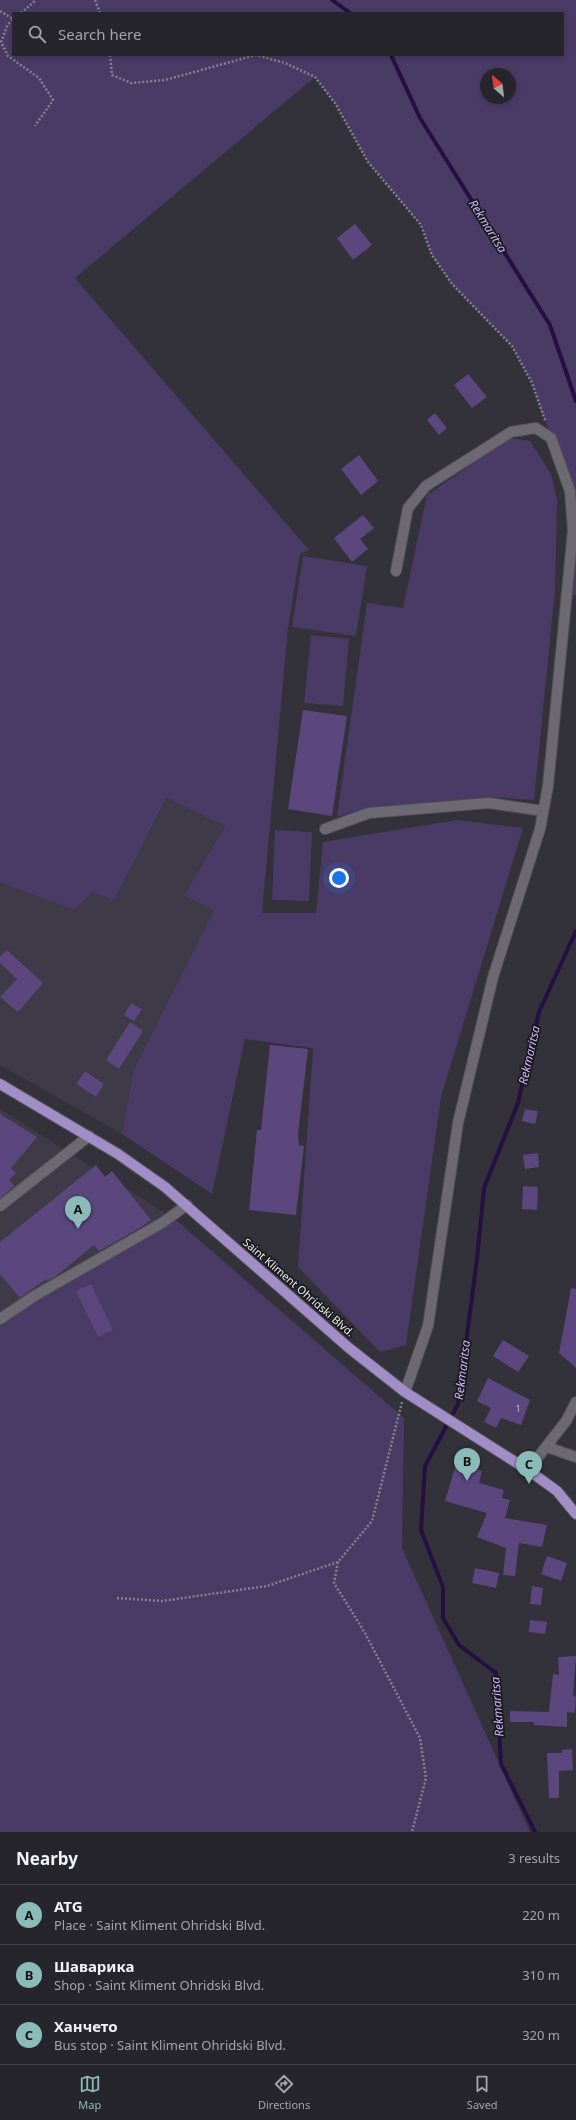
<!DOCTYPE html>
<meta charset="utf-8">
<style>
body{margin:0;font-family:"Noto Sans",sans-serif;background:#323137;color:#f1f3f6}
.compass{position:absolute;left:480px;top:68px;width:36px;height:36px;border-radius:50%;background:#26252b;box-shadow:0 2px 6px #0003;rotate:332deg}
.you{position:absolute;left:339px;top:878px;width:14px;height:14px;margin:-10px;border:3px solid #fff;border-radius:50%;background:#1a73e8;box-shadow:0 0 0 6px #1a73e833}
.badge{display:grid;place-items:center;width:26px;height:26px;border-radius:50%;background:#8bbbb9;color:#111;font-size:13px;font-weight:700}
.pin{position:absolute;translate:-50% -33px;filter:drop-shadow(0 1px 2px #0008)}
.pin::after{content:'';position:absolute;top:21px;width:14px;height:12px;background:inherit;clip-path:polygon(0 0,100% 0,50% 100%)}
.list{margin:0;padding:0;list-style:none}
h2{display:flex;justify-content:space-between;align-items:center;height:52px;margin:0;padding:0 16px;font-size:17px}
h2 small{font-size:13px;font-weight:400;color:#a4a5a9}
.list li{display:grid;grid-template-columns:26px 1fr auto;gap:12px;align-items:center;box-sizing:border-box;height:60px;padding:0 16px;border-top:1px solid #424247}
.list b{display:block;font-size:15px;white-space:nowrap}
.list p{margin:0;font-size:13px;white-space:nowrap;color:#a4a5a9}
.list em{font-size:13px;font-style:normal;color:#a4a5a9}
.icon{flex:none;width:22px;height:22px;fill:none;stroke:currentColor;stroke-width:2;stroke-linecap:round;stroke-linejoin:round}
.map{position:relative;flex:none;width:576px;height:1832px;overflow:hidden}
.search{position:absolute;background:#26252b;box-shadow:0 2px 6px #0003;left:12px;right:12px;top:12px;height:44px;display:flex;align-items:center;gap:10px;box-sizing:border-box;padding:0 14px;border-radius:0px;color:#a4a5a9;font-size:15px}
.sheet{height:232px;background:#26252b}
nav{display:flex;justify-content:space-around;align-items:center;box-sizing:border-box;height:56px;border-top:1px solid #424247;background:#26252b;font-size:11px;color:#a4a5a9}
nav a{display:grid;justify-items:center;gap:2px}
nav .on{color:#8bbbb9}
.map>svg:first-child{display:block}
.built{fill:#3e3a47}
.green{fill:#4a3b66;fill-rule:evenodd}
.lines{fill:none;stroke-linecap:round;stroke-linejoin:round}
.stream{stroke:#261042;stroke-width:4}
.building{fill:#5b477e}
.minor-casing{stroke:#514f56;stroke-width:12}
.major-casing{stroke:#514f56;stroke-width:12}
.path{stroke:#84838a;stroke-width:2.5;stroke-dasharray:2 2;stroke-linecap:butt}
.minor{stroke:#6c6972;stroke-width:10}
.major{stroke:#a18ec7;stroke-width:10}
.labels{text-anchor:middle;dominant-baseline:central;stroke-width:3.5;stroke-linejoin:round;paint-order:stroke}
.number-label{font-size:9px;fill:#c7c1d3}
.street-label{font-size:11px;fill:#ebeaef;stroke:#1a191d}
.water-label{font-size:12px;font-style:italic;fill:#ccb6fa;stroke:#1a191d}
</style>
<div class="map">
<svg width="576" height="1832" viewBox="0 0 576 1832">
<rect width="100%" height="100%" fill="#333139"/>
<!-- built -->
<path class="built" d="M166,798L225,826L185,896L214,910L133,1071L122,1134L0,1065V882L92,892L114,901Z
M0,1109L176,1220L0,1323Z"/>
<!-- green -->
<path class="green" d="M0,0H576V595H567L570,491L532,383L512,346L452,284L432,255L421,225L368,162L335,103L315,77L75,278L309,550L300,554L288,628L262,913H316L323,842L457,820L523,828L441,1097L406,1345L380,1352L298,1267L313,1048L245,1039L212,1194L122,1134L133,1071L214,910L184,896L225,826L166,798L114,901L92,892L75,910L0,882ZM13,13H563V55H13ZM486,74H510V98H486Z
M510,438L530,441L551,474L557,500L555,590L534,800L492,797L371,807L337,817L367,603L403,608L427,495Z
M303,556L367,566L356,636L292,627Z
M311,635L349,639L343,706L304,703Z
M275,830L312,832L309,901L272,900Z
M176,1220L404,1418L402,1548L530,1832H0V1323Z"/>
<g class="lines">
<!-- stream -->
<path class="stream" d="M332,0L350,13
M391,55L420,118L550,325L576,401
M535,1832L501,1764L496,1673L459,1645L443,1618V1587L421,1530L425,1466L458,1404L477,1259L484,1188L518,1103L539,1012L576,931"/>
</g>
<!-- building -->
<path class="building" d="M355,224L372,245L353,260L337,238Z
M468,374L487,397L472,408L454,385Z
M435,413L447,428L439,435L427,420Z
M359,455L378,481L361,495L341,469Z
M363,515L374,528L360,539L368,549L352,562L334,538Z
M303,710L347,716L332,816L288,809Z
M7,950L43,983L18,1012L0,997L17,979L0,963V957Z
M131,1003L142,1009L134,1021L124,1015Z
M130,1022L143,1031L119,1069L106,1060Z
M270,1045L308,1049L298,1134L299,1145L304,1146L296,1215L249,1210L257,1130H261Z
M85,1071L104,1084L96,1097L76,1084Z
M525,1109L538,1111L535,1124L522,1121Z
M0,1114L37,1137L11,1168L16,1173L9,1180L14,1186L0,1198Z
M538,1153L539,1167L525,1169L523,1155Z
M96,1165L105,1177L112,1171L151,1220L141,1227L99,1251L94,1245L56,1276L47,1281L46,1279L20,1298L0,1274V1242Z
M523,1186L538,1187L537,1210L522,1209Z
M91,1284L113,1330L98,1337L76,1291Z
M571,1288L576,1289V1368L559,1353Z
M503,1340L529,1356L518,1372L493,1356Z
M488,1378L530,1400L521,1425L501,1418L496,1428L484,1422L491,1408L477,1401Z
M456,1464L482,1471L479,1483L504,1490L502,1498L510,1500L505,1518L547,1525L542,1547L519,1543L515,1576L503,1575L506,1548L477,1537L487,1513L445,1501Z
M547,1556L567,1563L561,1581L541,1574Z
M475,1568L499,1573L496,1588L472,1583Z
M532,1586L543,1588L541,1605L530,1604Z
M530,1620L547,1622L545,1634L529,1632Z
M576,1656L573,1696L576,1697L575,1713L567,1712V1727L534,1725V1722H510V1711L549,1712L553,1674L559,1675L558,1657Z
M572,1749L573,1770L559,1771V1798H549L547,1753H562V1750Z"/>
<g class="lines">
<!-- minor casing -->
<g class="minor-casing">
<path id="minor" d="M396,571L408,508L426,486L511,432L536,428L551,438L570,491L573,530L548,786L540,829L493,977L458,1123L428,1326L405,1392
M325,829L369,813L489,803L543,811
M0,1206L89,1136
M0,1319L36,1295L162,1223L187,1205
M547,1447L576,1457
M528,1470L566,1421L576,1402"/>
</g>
<!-- major casing -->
<g class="major-casing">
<path id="major" d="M0,1084L118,1154L165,1187L349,1348L405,1392L528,1470L557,1491L576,1514"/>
</g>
<!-- path -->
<path class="path" d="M95,0L100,13
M0,11L13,19
M21,13L36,0
M13,20L8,24L1,42L8,56L39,78L53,100L35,126
M110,55L112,75L131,83L165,80L256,55L285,63L315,77L335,103L368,162L421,225L432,255L452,284L512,346L532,383L545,420
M338,1562L334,1583L365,1633L420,1738L426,1778L412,1832
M117,1598L162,1601L267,1586L338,1562L372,1521L402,1402"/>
<!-- minor -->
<use href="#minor" class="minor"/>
<!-- major -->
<use href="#major" class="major"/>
</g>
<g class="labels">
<!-- number labels -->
<g class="number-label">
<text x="518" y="1408">1</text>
</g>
<!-- street labels -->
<g class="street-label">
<text transform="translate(299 1287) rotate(41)">Saint Kliment Ohridski Blvd.</text>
</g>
<!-- water labels -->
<g class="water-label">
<text transform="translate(488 226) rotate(58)">Rekmaritsa</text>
<text transform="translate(529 1055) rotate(-77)">Rekmaritsa</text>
<text transform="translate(462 1370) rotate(-83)">Rekmaritsa</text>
<text transform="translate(497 1707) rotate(-94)">Rekmaritsa</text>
</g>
</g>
</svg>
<svg class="compass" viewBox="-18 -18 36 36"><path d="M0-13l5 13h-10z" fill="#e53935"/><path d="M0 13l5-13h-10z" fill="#a4a5a9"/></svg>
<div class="you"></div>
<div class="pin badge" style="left:78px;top:1229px">A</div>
<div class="pin badge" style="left:467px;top:1481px">B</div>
<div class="pin badge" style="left:529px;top:1484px">C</div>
<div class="search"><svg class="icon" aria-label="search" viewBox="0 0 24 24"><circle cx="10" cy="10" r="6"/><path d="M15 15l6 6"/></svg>Search here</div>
</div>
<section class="sheet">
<h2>Nearby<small>3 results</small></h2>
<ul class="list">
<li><span class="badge">A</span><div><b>ATG</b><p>Place · Saint Kliment Ohridski Blvd.</p></div><em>220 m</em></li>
<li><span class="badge">B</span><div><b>Шаварика</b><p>Shop · Saint Kliment Ohridski Blvd.</p></div><em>310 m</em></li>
<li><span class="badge">C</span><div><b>Ханчето</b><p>Bus stop · Saint Kliment Ohridski Blvd.</p></div><em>320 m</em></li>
</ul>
</section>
<nav>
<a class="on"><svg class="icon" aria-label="map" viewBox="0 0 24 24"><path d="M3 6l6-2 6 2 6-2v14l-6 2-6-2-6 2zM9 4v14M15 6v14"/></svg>Map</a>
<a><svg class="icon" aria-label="directions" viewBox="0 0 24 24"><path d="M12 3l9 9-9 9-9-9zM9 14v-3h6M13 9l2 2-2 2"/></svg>Directions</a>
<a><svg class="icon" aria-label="saved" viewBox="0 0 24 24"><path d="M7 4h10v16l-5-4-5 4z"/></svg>Saved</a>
</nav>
